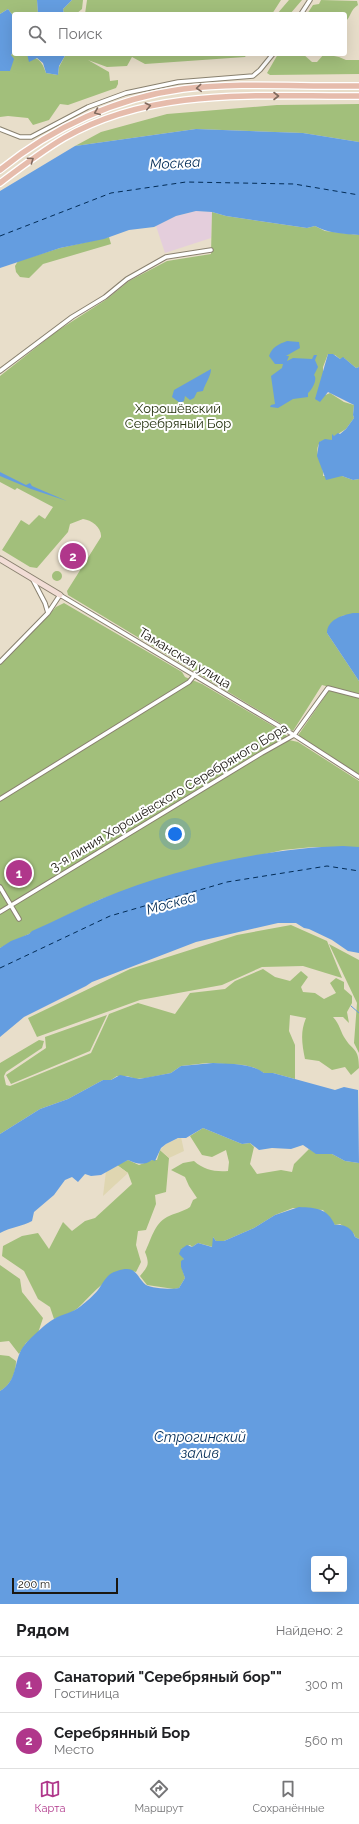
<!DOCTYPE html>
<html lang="ru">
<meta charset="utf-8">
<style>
body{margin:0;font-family:Raleway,sans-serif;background:#f2f2f2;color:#202124}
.controls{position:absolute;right:12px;bottom:12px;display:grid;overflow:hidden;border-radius:4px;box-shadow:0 4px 16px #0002}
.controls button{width:36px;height:36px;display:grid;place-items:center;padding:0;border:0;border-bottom:1px solid #e0e0e0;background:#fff;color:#202124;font:20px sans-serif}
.scale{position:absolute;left:12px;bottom:10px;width:106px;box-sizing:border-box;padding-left:4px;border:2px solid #1a1710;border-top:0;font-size:11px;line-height:14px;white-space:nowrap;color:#1a1710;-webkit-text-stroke:3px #fff;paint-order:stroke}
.you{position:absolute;left:175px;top:834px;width:14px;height:14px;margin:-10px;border:3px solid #fff;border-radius:50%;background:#1a73e8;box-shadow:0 0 0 6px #1a73e833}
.badge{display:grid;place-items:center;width:26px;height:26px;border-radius:50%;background:#b0378b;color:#fff;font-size:13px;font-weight:700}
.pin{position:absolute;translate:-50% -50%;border:2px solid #fff;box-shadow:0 1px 4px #0006}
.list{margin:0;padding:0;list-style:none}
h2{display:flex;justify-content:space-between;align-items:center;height:52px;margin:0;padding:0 16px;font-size:17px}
h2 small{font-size:13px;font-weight:400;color:#757577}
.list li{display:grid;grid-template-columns:26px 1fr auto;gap:12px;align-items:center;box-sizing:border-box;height:56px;padding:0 16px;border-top:1px solid #e0e0e0}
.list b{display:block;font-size:15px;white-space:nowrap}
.list p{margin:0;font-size:13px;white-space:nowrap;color:#757577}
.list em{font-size:13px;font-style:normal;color:#757577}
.icon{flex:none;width:22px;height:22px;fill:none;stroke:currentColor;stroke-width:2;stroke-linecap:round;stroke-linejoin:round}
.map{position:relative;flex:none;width:359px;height:1604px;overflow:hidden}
.search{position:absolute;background:#fff;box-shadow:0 4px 16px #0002;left:12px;right:12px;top:12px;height:44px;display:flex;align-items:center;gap:10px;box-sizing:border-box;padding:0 14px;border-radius:4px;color:#757577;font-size:15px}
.sheet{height:164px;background:#fff}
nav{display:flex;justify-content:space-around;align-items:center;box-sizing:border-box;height:56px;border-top:1px solid #e0e0e0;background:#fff;font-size:11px;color:#757577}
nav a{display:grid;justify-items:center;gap:2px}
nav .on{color:#b0378b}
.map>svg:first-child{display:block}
.education{fill:#e4cedc}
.green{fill:#a2bf7b}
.sand{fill:#dfd6b1}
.water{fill:#649de0;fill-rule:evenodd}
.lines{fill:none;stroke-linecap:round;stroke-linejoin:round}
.stream{stroke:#649de0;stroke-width:1}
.ferry{stroke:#032c56;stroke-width:1;stroke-dasharray:5 4;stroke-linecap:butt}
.street-casing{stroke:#89816f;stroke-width:5.5}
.secondary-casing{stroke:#89816f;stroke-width:7}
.primary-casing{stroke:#fff;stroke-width:8}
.street{stroke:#fff;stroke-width:3.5}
.secondary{stroke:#f2ddd6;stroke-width:5}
.primary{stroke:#e6bcac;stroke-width:5.5}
.oneway{stroke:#806a5e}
.labels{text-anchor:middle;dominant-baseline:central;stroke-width:4;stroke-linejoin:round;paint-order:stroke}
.park-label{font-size:13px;fill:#263310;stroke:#fff}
.street-label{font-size:13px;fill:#1a1710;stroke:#fff}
.water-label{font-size:14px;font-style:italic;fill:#032c56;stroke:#fff}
</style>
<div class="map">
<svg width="359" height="1604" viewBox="0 0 359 1604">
<rect width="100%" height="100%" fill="#e8deca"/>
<!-- education -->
<path class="education" d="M196,211L212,212L211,238L165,253L156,226L176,216Z"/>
<!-- green -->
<path class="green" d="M0,0H37L38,14H14V17L8,9L0,14Z
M72,0H83L82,9L76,14H64L63,9Z
M87,0H281L272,14H85Z
M289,0H302L290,14H277Z
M321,0L357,1L358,5C350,10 351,17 345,22V14H307L313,5L319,4Z
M14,51V54H27V56C39,58 42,61 46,73L58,75L59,67L66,54H247L245,57L145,64L132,57L127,66L107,67L88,60L109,72L110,81L118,80V84L116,88L68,105L60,104L49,120L33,125L28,118L8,116L0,117V71H10L11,55Z
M278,54H303L312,62H317L324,54L339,57L346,60H359V74L270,75L267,73Z
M359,104V142L303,133L196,129L75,146L101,132L167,114L277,105Z
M212,212L226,216L307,228L315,226L325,231L359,235V367L356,368L344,358L340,359L335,355L328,354L323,367V378L317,396H323L330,393L344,402L354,405L353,415L354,418L346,429L333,437L332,440L321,441C311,452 325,465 323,476H342L353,480L359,479V613L342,616L327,633L359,681V695L322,685L293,731L68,595L67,591L101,537C102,528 92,520 83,519L70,524L68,532L37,568L30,567L2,550L21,520L29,525L39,515L45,519L53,507L17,488L15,490L0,482V376L57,331L107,299L129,281L167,261L211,254Z
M109,237L111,244L43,264L29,278L20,277L16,272L15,266L18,261L60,248Z
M52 576a5 5 0 1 1 10 0a5 5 0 1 1-10 0Z
M64,603L160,659L182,672L185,677L202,684L285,733L289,740L298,742L359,781V847H313L283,850L183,872L101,899L0,948V659L44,615L47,617L56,607Z
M330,689L359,697V775L299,739V734Z
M291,925L327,941L342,978L303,966L262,967L222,985L140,1000L37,1037L28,1018L130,969L237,935Z
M329,944L359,960V1053L354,1043L357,1003Z
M263,969L275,977L290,981L301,971L308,977L301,987L303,992L315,993L324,999L336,993L330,983L336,978L344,982V989L352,996V1003L347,1012L349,1023L343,1017H333C340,1025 340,1030 344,1037C353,1052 359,1047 359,1068L351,1075L345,1067L332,1070L319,1061L305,1059C302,1044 300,1032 306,1018L290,1015L289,1031L295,1045V1079L273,1073H264L255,1068L244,1065L207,1063L181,1066L171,1073L146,1078L136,1079L127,1076H117L111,1080H103L68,1099L40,1109L0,1134V1063L39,1040L44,1041L42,1048L6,1072L4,1076L6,1085L10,1086L91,1053L109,1014L138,1003L175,1014L190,993L225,989L235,981Z
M107,1015L90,1051L11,1084L6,1075L46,1048L45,1037Z
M203,1128L242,1144L250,1143L254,1147L250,1164L257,1174L281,1170L292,1172L294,1164L309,1149L316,1153L332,1154L345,1161L359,1163V1239L355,1237L354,1234L340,1224L335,1225L323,1210L293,1208L275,1215L254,1228L224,1241H216L213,1237V1247L198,1243L192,1247L190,1245L181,1249L184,1259L181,1265L185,1278L179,1288L174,1289L147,1285L140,1276C148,1266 150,1265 145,1252C151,1240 154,1224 167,1217C174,1213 183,1212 190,1207L193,1200L197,1198L189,1186L185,1177L171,1170L183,1163L194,1161C204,1170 215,1172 228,1171L229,1162L226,1150L212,1157L202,1155L190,1136Z
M160,1150L169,1158L166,1192L155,1195L156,1204L146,1230L138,1231L136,1245L141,1262L136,1272C117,1265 93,1293 81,1305C75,1312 63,1316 54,1319L50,1307L38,1299L24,1271L2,1256L3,1246L22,1236L38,1233L49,1249L63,1222L72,1231L85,1221L95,1218L132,1184L128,1173L117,1165L128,1160L139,1165L152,1160H157Z
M0,1265L20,1279L22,1292L43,1318L38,1333L26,1343L19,1354L9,1341L0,1342Z
M0,1355L9,1356L16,1361C16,1373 11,1385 0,1391Z"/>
<!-- sand -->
<path class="sand" d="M181,1137L184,1151L169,1158L160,1150L166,1144Z
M117,1165L128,1173L103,1196L106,1171Z"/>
<!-- water -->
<path class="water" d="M37,0H72L63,9L64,14H38Z
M8,9L14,17V51L11,55L14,59L10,71H0V14Z
M27,54H66L59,66L58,75L46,73L43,63L37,58L29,62Z
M196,129L303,133L359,142V235C345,234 327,233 315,226L307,228L226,216L212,212L196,211L176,216L154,227L129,230L104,239L60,248L0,268V191L75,146Z
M287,341L299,342L300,348L286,356H289L287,361L293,358L312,359L314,355H317L315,360L318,367L314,375C318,379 312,390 308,393V397L293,399L278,408L270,407L271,405L275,404L271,376L282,368L283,364H275L269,356C272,347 279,344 287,341Z
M328,354H333L340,359L343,357L356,368L359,367V479L353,480L342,476L326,480L317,456L319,442L325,439L332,440V434L334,436L338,433L340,434L346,429L354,418L353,415L354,405L328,392L320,402L315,399Z
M211,369C211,376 205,384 203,391L197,392L194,398L190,400L185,396L184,401L180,403L172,397L174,390Z
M0,472L26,485L30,483L32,486L67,501L31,489L0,476Z
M353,613H359V681L327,633C327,620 342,615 353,613Z
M343,846L359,847V953L348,951L332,940L309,929L304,928L296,923H278L196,942L92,982L86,986L24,1017L0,1037V948L11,941L29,934L32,931C55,921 78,909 101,899C172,869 266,848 343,846Z
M213,1063C228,1064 252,1063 264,1073H273L335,1090L344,1087L358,1090L359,1163L345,1161L332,1154H316L303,1145L291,1149L272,1148L259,1150L250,1143L242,1144L203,1128L186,1138H178L166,1144L161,1148L155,1161L152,1160C144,1166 137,1164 128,1160L101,1175L91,1176L85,1174L78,1182L72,1177L65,1180L54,1195L34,1212L32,1221C23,1226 11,1227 0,1233V1134L40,1109L68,1099L103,1080H111L120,1075L139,1079L171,1073L181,1066Z
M299,1207C317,1208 327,1208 335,1225C344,1224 352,1228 355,1237L359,1239V1604H0V1391C18,1381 13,1362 23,1347C29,1339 45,1324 54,1319C62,1314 73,1313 81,1306C86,1302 94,1295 98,1290C104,1282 106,1274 117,1271C137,1264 136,1277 146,1285C151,1288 173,1290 179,1288L185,1278L181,1267V1261L184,1259L179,1254L181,1249L187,1245L192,1247L198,1243L212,1247L213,1237L216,1241H224L254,1228L275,1215ZM314,1559H344V1589H314Z"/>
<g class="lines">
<!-- stream -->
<path class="stream" d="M351,1006L359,1013"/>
<!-- ferry -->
<path class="ferry" d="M0,236L111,193L186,182L294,184L359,195
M0,968L110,916L227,882L327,866L359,871"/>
<!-- street casing -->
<g class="street-casing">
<path id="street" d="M301,14L310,0
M0,129L20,137H31L88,107L126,93L178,82L253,76L260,70L273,54
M0,371L72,317L105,297L127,279L166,257L211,250
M33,580L45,603L48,613
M0,662L48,613L60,595L294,735L359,777
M0,799L189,682L193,677
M0,887L19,919
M0,912L262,753L294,735L328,688L359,696"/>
</g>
<!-- secondary casing -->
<g class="secondary-casing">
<path id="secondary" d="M0,559L60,595"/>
</g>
<!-- primary casing -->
<g class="primary-casing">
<path id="primary" d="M0,170C53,127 116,98 183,89C241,82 301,87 359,86
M0,183C21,167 42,151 64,138C154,86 260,97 359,96"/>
</g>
<!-- street -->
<use href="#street" class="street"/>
<!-- secondary -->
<use href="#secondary" class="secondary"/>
<!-- primary -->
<use href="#primary" class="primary"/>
</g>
<!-- one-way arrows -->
<defs><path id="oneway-chevron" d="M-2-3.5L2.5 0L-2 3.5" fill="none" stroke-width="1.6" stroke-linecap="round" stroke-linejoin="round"/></defs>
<g class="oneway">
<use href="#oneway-chevron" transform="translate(199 88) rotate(175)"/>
<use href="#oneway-chevron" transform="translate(276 96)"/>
<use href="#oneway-chevron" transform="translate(148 106) rotate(-13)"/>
<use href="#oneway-chevron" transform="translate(97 112) rotate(158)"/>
<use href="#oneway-chevron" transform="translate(31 160) rotate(-35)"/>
</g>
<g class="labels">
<!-- park labels -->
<g class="park-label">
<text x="178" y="408">Хорошёвский<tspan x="178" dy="15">Серебряный Бор</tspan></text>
</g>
<!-- street labels -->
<g class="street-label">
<text transform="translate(185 658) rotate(31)">Таманская улица</text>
<text transform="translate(169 797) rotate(-31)">3-я линия Хорошёвского Серебряного Бора</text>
</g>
<!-- water labels -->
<g class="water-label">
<text transform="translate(175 163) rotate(-3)">Москва</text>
<text transform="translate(171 903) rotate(-16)">Москва</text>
<text x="200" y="1437">Строгинский<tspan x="200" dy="16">залив</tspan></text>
</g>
</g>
</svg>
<div class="controls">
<button><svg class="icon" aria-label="locate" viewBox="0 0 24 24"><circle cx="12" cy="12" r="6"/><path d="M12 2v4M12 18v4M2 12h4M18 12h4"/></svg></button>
</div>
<div class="scale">200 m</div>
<div class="you"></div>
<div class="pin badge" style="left:19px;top:873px">1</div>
<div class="pin badge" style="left:73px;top:556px">2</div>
<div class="search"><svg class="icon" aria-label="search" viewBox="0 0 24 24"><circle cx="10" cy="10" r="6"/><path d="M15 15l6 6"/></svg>Поиск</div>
</div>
<section class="sheet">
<h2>Рядом<small>Найдено: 2</small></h2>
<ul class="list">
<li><span class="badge">1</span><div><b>Санаторий &quot;Серебряный бор&quot;&quot;</b><p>Гостиница</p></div><em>300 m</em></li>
<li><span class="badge">2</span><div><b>Серебрянный Бор</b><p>Место</p></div><em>560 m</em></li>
</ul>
</section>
<nav>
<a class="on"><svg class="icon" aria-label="map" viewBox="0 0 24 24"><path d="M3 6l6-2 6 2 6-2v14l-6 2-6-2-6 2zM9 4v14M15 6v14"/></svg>Карта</a>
<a><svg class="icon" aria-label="directions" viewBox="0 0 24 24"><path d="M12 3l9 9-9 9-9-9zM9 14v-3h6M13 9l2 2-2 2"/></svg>Маршрут</a>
<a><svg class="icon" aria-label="saved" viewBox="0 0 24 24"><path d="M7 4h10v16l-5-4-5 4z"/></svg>Сохранённые</a>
</nav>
